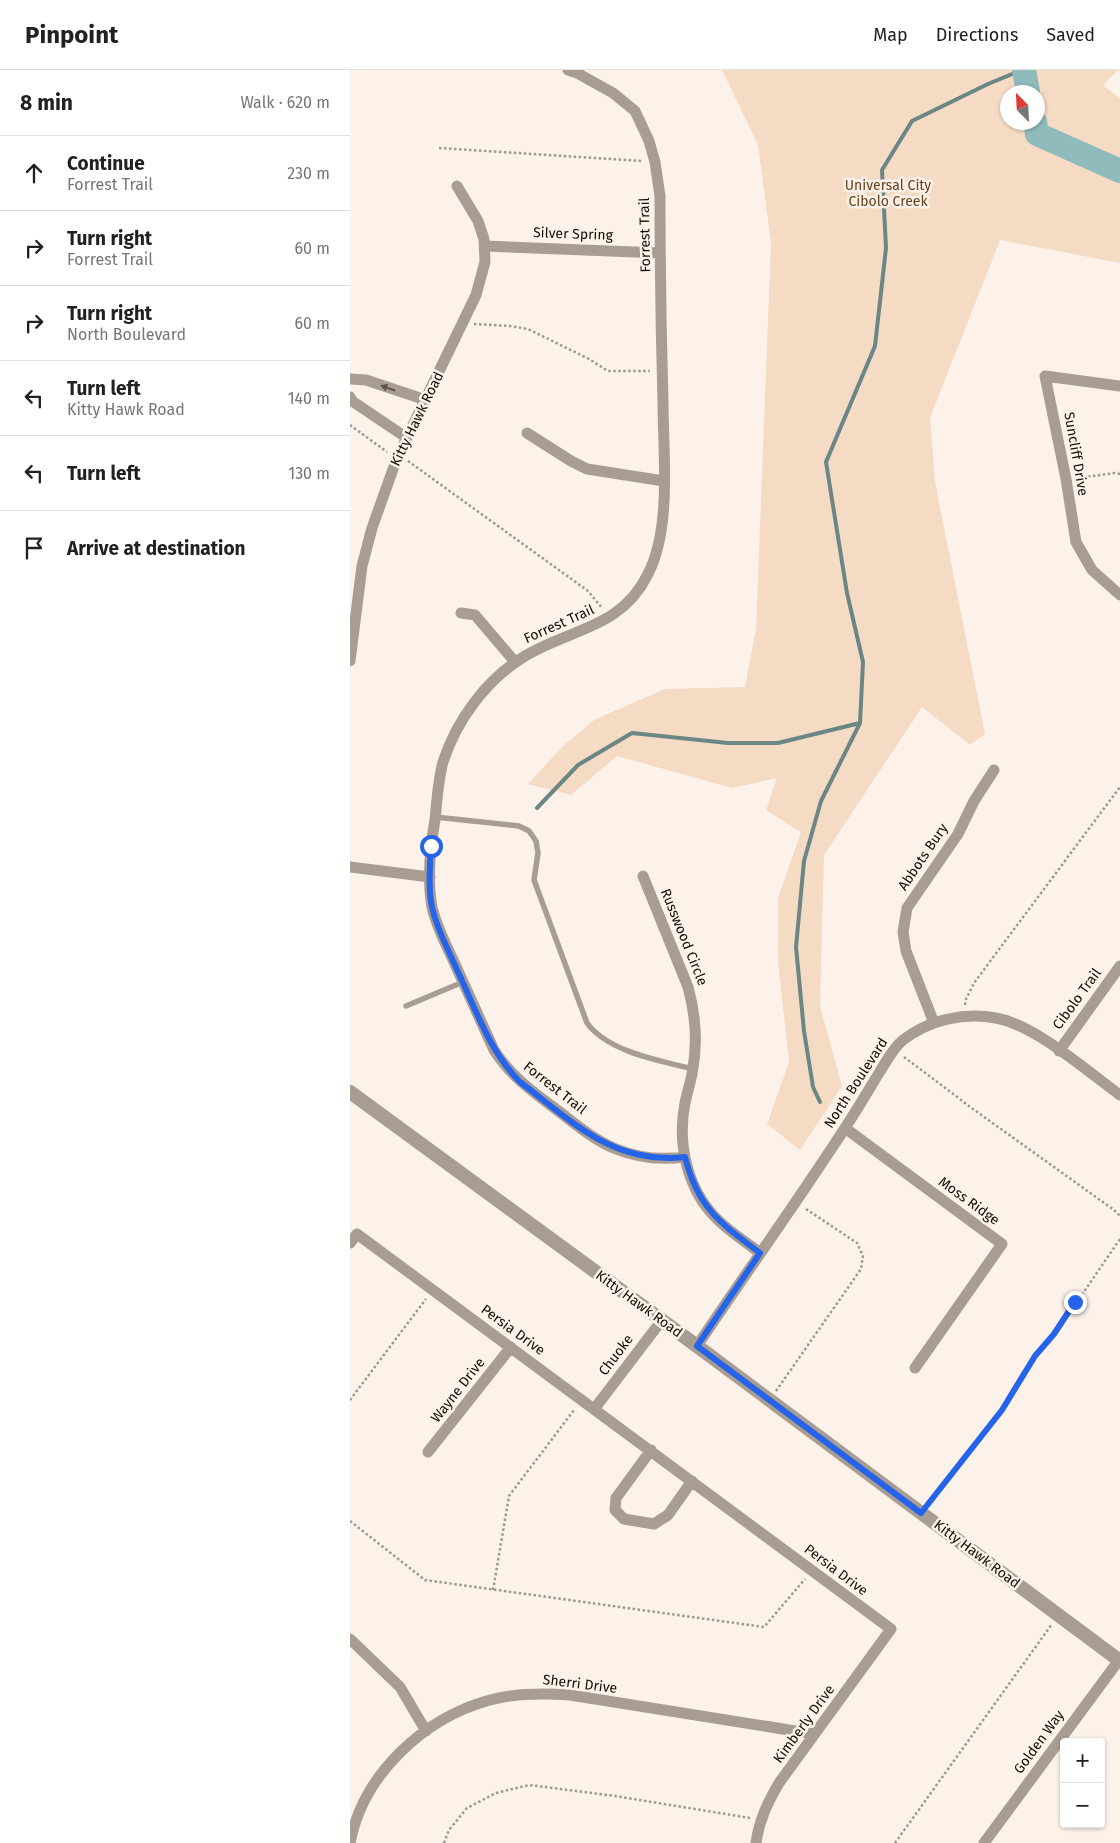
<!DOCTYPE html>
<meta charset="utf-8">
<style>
body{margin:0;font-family:"Fira Sans",sans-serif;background:#f6f6f6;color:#202124}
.controls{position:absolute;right:15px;bottom:15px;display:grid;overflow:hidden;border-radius:5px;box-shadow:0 1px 4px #0004}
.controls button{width:45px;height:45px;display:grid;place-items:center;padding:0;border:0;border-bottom:1px solid #e0e0e0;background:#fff;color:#202124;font:25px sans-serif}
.compass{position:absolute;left:650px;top:15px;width:45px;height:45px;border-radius:50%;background:#fff;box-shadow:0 1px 4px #0004;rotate:336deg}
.stop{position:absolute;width:15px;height:15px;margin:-11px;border:4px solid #2563eb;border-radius:50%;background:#fff}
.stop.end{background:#2563eb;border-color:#fff;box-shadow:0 1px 5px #0008}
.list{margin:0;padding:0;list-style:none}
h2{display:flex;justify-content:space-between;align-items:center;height:65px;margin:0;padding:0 20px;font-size:21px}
h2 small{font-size:16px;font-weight:400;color:#757577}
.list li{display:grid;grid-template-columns:32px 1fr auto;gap:15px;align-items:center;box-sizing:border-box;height:75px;padding:0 20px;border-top:1px solid #e0e0e0}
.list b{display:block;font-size:19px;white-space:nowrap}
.list p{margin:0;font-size:16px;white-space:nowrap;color:#757577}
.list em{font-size:16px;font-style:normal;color:#757577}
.icon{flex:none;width:28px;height:28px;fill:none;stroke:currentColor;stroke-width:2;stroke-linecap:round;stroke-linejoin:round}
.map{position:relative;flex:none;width:770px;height:1773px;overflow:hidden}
header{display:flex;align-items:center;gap:30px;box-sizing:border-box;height:70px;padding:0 25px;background:#fff;border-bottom:1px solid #e0e0e0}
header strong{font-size:24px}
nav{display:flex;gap:28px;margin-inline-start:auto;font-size:18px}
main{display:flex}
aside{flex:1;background:#fff}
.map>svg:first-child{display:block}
.green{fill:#f5dac4;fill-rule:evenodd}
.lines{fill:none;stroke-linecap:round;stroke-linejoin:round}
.stream{stroke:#6a8685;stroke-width:4}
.river{stroke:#8fbbbc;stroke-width:24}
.path{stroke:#a0968f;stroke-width:2.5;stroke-dasharray:2.5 2.5;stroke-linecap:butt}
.service{stroke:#a99d92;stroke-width:5.5}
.minor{stroke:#a99d92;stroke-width:11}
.tertiary{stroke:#a99d92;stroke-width:14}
.oneway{fill:#5e544c}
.route{stroke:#2563eb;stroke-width:6}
.labels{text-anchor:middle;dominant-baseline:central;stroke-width:5;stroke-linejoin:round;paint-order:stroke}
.park-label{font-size:14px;fill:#68401a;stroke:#fdf2ea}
.street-label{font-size:14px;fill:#140c05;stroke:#fdf2ea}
</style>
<header>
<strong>Pinpoint</strong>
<nav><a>Map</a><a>Directions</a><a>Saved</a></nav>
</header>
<main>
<aside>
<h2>8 min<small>Walk · 620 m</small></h2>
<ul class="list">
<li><svg class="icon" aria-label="ahead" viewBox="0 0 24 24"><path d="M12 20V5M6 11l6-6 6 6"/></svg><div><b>Continue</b><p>Forrest Trail</p></div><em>230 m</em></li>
<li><svg class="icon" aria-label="right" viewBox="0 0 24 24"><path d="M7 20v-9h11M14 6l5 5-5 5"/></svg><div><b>Turn right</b><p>Forrest Trail</p></div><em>60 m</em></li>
<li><svg class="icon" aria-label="right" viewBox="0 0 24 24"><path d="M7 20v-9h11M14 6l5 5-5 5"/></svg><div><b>Turn right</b><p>North Boulevard</p></div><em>60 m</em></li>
<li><svg class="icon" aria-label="left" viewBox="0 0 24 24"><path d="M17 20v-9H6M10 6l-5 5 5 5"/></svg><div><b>Turn left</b><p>Kitty Hawk Road</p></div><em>140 m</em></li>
<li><svg class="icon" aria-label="left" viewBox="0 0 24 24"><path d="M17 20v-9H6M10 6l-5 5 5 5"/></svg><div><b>Turn left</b></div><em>130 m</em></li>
<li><svg class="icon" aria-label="arrive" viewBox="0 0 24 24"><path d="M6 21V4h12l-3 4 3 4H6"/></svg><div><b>Arrive at destination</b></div></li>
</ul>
</aside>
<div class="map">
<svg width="770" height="1773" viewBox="0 0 770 1773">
<rect width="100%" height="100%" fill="#fdf2ea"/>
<!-- green -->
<path class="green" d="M372,0H768L753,15L770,29V193L650,170L580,348L585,412L635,664L620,675L572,637L474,785L470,936L492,1016L450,1080L417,1054L439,992L428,891V828L451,762L416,740L427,708L382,718L267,686L221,725L178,714L212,677L244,650L315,619L395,617L406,559L421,173L408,75ZM658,22H688V52H658Z"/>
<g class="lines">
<!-- stream -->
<path class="stream" d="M187,738L228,695L282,663L378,673H428L510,653
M470,1032L463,1017L454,961L446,877L454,791L471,731L510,653L513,592L497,523L476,392L525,276L536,178L532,100L562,51L638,14L672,0"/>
<!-- river -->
<path class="river" d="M674,0L678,22
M685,52L687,64L770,101"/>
<!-- path -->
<path class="path" d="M89,78L292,91
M124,254L160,256L178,259L239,289L258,301H300
M0,355L37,382
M58,391L238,521L252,538
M728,408L765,403L770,404
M615,935L616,929L624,913L770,717
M554,987L623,1039L764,1140L770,1146
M426,1321L511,1199L513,1186L507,1173L456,1139
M0,1330L76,1229
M578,1434L652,1340L685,1286L705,1264L770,1169
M0,1451L75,1510L414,1557L455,1509
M143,1520L159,1426L224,1340
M94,1773L99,1760L117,1738L146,1723L179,1715L265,1726L400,1748
M545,1773L702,1554"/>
<!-- service -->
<path class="service" d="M85,747L169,756L179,761L186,771L188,783L184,810L237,953C258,982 311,991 343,999
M56,936L113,912"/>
<!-- minor -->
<path class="minor" d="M218,0L227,3L263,23L285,41L299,71L305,92L310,126C310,194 311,263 313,331C313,384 322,457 298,504C271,559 221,558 175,586C137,609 107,649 93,692C88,710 87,731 85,750C80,778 77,809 82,837C86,856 96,874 104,892C117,921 131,951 144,980C162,1008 186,1024 211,1043C229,1057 246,1071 266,1079C288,1088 312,1090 335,1087
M135,176L310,183
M0,309L16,310L76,330
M770,316L695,306L716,409L726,472L742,500L770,525
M0,327L2,331L57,368
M177,363L221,391L237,399L314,411
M111,543L125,545L165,592
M0,591L12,496L22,458L47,388L126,225L135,192L134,169L128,151L107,116
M0,797L80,807
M293,806L338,917C346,946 348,974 342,1004C340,1014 337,1023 335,1033C327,1073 337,1118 365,1147C378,1161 395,1171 410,1183
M584,953L556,881L553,862L557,838L608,764L624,731L644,700
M709,981L770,896
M495,1058L652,1174L565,1298
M0,1173L7,1164L541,1559L429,1713C418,1732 409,1750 406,1773
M347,1276C396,1203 447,1132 495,1058C507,1040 518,1021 529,1003C536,992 543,978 553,970C579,950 614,942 646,948C685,955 737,1001 770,1025
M245,1338L312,1250
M301,1380L266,1428L265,1440L274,1449L304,1454L318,1445L342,1411
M78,1382L161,1277
M0,1569L50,1617L76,1661
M0,1773C13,1704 74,1648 140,1630C166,1623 193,1623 220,1625L464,1664
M634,1773L769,1590"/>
<!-- tertiary -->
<path class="tertiary" d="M0,1022L347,1276L770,1591"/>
</g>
<!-- one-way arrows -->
<defs><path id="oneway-solid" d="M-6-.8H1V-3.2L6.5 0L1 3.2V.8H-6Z" transform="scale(1.25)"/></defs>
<use class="oneway" href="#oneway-solid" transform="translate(38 318) rotate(-161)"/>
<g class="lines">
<!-- route -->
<path class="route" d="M81,776C80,796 78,818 82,837C87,860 99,881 108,902C126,940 140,982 170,1012C223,1052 263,1095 335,1087C348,1138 370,1153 410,1183L347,1276L571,1443L652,1340L685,1286L704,1264L725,1232"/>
</g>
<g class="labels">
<!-- park labels -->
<g class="park-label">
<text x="538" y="115">Universal City<tspan x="538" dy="16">Cibolo Creek</tspan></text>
</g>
<!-- street labels -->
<g class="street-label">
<text transform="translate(223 164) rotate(2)">Silver Spring</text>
<text transform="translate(295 165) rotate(-91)">Forrest Trail</text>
<text transform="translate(67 349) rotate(-64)">Kitty Hawk Road</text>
<text transform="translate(726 384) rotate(80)">Suncliff Drive</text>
<text transform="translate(209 554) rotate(-24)">Forrest Trail</text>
<text transform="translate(573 787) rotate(-56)">Abbots Bury</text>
<text transform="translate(334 867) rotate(68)">Russwood Circle</text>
<text transform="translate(727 929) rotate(-54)">Cibolo Trail</text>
<text transform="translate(506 1013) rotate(-57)">North Boulevard</text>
<text transform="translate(205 1018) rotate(38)">Forrest Trail</text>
<text transform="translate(619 1131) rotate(36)">Moss Ridge</text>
<text transform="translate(289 1234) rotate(36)">Kitty Hawk Road</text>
<text transform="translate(163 1260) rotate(36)">Persia Drive</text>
<text transform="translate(266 1285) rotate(-53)">Chuoke</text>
<text transform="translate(108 1320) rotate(-52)">Wayne Drive</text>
<text transform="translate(627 1484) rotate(37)">Kitty Hawk Road</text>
<text transform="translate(486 1500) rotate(37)">Persia Drive</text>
<text transform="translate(230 1614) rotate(7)">Sherri Drive</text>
<text transform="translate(454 1654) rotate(-54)">Kimberly Drive</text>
<text transform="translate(689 1672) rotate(-54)">Golden Way</text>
</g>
</g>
</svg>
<div class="controls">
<button>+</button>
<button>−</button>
</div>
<svg class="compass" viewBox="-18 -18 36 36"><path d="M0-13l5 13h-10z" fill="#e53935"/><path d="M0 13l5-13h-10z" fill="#757577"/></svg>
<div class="stop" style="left:81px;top:776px"></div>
<div class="stop end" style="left:725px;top:1232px"></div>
</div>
</main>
